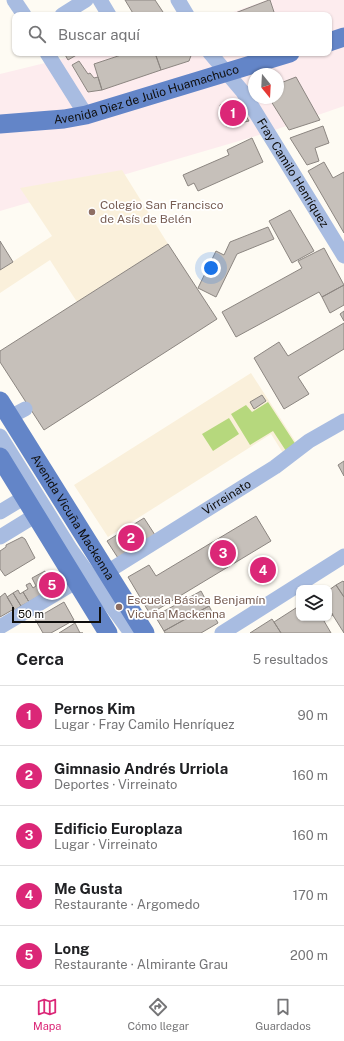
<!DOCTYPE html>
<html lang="es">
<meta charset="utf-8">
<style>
body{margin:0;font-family:"Public Sans",sans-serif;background:#f6f6f6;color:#202124}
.controls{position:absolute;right:12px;bottom:12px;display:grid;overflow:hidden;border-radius:8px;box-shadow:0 1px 3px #0004}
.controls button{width:36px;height:36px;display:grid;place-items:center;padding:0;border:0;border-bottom:1px solid #e0e0e0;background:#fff;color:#202124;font:20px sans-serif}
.compass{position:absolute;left:248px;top:68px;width:36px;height:36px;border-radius:50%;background:#fff;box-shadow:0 1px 3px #0004;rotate:162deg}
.scale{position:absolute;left:12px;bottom:10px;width:89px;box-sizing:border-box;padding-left:4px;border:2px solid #0f0e0c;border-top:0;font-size:11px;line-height:14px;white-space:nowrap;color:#0f0e0c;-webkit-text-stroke:3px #fff;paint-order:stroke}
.you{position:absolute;left:211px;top:268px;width:14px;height:14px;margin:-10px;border:3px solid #fff;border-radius:50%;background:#1a73e8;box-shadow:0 0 0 6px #1a73e833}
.badge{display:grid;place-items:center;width:26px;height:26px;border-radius:50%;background:#db2777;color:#fff;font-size:13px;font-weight:700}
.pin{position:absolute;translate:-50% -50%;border:2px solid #fff;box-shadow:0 1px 4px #0006}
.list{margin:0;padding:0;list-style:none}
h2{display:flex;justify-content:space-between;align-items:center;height:52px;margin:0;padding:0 16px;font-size:17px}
h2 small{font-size:13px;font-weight:400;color:#757577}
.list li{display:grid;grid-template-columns:26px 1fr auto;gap:12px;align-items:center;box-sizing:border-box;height:60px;padding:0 16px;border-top:1px solid #e0e0e0}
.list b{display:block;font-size:15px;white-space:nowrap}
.list p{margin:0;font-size:13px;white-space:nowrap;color:#757577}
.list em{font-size:13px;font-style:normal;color:#757577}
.icon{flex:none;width:22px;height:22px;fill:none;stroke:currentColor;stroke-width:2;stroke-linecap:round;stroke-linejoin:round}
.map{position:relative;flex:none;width:344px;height:633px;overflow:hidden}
.search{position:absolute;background:#fff;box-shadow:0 1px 3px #0004;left:12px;right:12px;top:12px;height:44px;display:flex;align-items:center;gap:10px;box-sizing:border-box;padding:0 14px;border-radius:8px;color:#757577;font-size:15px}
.sheet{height:352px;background:#fff}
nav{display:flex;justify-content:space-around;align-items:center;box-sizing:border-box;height:56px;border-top:1px solid #e0e0e0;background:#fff;font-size:11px;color:#757577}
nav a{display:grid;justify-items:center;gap:2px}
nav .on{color:#db2777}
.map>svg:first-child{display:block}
.commercial{fill:#fdecee;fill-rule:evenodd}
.education{fill:#faf0db}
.green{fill:#b6d87d}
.building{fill:#c6c0ba;stroke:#8c8681}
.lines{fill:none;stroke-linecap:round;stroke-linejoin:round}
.minor{stroke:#a8bce1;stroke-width:15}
.major{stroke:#6385c8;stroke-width:19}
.education-dot{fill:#8d6e63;stroke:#fff;stroke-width:1.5}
.labels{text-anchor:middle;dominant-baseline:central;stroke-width:3.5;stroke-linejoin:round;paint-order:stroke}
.street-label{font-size:12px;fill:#0f0e0c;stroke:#fff}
.education-label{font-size:12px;fill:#785e54;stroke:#fff;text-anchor:start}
</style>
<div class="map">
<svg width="344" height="633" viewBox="0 0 344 633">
<rect width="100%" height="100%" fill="#fefbf3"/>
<!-- commercial -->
<path class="commercial" d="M267,0H344V106L266,133L0,211V74L86,53H329V15H225ZM254,74H278V98H254Z"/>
<!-- education -->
<path class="education" d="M122,170L168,244L77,302L50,260L0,293V270L52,236L20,188Z
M251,373L297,444L283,453L271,434L108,537L74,485Z"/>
<!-- green -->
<path class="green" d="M268,402L296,445L286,451L273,431L250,445L231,414L246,405L252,412Z
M229,418L239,434L213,451L202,434Z"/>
<!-- building -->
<path class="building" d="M125,0H155L165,15H134Z
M270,0L275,15H230L269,0Z
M64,53H80L68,60Z
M127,53H155L161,70L102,90L94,64Z
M155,53H192L189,61L161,70Z
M79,61L88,74L90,73L94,78L98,77L102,90L88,92L72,65Z
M296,77L320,120L289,130L269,98H278V84Z
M233,102L239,104L249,121L226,126L220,105Z
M323,126L329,143L315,148L319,161L307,165L290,138Z
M252,138L263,162L198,191L194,183L188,186L183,175L229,155L227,150Z
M324,162L333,178L344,172V233L308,171Z
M290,210L314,251L292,263L269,221Z
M268,227L274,239L237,254L216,297L198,288L216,251L224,255L230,242Z
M0,241L13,262L0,270Z
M168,244L217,319L44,430L0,362V351Z
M324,248L344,285L322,297L319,292L236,337L222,312L302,268L298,261Z
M344,285V305L330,313L322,297Z
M344,311V321L340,314Z
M344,323V349L298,377L309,394L284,409L254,358L279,342L288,356Z
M262,395L266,401L254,409L250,402Z
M344,461V476L338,465Z
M256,516L271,541L150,614L128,577L149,565L156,576Z
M144,518L155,535L118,558L107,541Z
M22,537L25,539L35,558L5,576L0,569V551L6,547V545Z
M45,571L52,581V588L29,602L23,592L28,589L26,585L30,583L33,588L36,586L32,578Z
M343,581L344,582V597L336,585Z
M336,585L344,597V633L329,609V593L331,592L329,590Z
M18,590L20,594L23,592L29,602L21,606L13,593Z
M201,591L209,606L164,631L155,616Z
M5,593L14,609L0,617V597Z
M13,593L21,606L15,610L7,597Z
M64,602L74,620L51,633H43L35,619Z
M209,606L218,623L201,633H165L164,631Z
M299,606V618H328L324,621L331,633H281L274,622Z
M329,609L333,615L329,617Z
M272,619L281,633H250Z
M75,623L80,633H83H59Z"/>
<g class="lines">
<!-- minor -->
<g class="minor">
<path d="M14,0L24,15"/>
<path d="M100,0L109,15"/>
<path d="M178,0L187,15"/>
<path d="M62,15L86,0"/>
<path d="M47,53L86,115"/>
<path id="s1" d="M210,53L243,92L344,256"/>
<path d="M10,417L25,409"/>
<path d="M0,436L71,550L131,633"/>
<path d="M0,512L25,497"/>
<path d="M0,537L36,515"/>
<path id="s2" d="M107,572L275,467L309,441L344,421"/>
<path d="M0,627L77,581"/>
<path d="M222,633L344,556"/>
</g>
<!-- major -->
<g class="major">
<path d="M329,42L344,37"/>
<path id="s3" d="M0,124L64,119L86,115L290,53"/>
<path id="s4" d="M0,401L145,633"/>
<path d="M0,457L108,633"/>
</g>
</g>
<!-- markers -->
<g class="education-dot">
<circle cx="92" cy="212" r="4"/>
<circle cx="119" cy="607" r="4"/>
</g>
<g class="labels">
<!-- street labels -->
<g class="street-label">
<text stroke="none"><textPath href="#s3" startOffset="150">Avenida Diez de Julio Huamachuco</textPath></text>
<text stroke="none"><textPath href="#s1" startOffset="146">Fray Camilo Henríquez</textPath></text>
<text stroke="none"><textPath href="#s2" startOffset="141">Virreinato</textPath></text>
<text stroke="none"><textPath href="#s4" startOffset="137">Avenida Vicuña Mackenna</textPath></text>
</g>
<!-- education labels -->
<g class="education-label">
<text x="100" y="205">Colegio San Francisco<tspan x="100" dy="14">de Asís de Belén</tspan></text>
<text x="127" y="600">Escuela Básica Benjamín<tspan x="127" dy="14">Vicuña Mackenna</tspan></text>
</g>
</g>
</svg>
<div class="controls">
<button><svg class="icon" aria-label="layers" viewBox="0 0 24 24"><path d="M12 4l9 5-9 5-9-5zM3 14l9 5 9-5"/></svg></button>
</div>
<svg class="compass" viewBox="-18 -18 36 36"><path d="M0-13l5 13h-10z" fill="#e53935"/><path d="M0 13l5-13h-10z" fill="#757577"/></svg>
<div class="scale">50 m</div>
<div class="you"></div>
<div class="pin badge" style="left:233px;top:113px">1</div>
<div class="pin badge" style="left:131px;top:538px">2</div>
<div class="pin badge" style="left:223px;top:553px">3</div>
<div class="pin badge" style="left:263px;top:570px">4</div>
<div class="pin badge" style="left:52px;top:585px">5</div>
<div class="search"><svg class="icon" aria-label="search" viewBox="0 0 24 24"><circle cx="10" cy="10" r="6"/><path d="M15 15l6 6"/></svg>Buscar aquí</div>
</div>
<section class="sheet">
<h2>Cerca<small>5 resultados</small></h2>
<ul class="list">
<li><span class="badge">1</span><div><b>Pernos Kim</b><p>Lugar · Fray Camilo Henríquez</p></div><em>90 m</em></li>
<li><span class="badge">2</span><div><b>Gimnasio Andrés Urriola</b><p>Deportes · Virreinato</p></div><em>160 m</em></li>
<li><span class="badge">3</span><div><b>Edificio Europlaza</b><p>Lugar · Virreinato</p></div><em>160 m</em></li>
<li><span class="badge">4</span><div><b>Me Gusta</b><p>Restaurante · Argomedo</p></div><em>170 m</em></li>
<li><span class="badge">5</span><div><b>Long</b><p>Restaurante · Almirante Grau</p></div><em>200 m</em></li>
</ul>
</section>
<nav>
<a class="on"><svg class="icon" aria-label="map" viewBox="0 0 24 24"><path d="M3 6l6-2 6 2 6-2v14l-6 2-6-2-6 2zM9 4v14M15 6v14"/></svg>Mapa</a>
<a><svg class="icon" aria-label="directions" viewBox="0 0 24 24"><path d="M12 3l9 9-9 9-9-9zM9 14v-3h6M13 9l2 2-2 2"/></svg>Cómo llegar</a>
<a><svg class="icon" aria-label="saved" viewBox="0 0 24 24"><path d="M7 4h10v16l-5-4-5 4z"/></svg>Guardados</a>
</nav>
